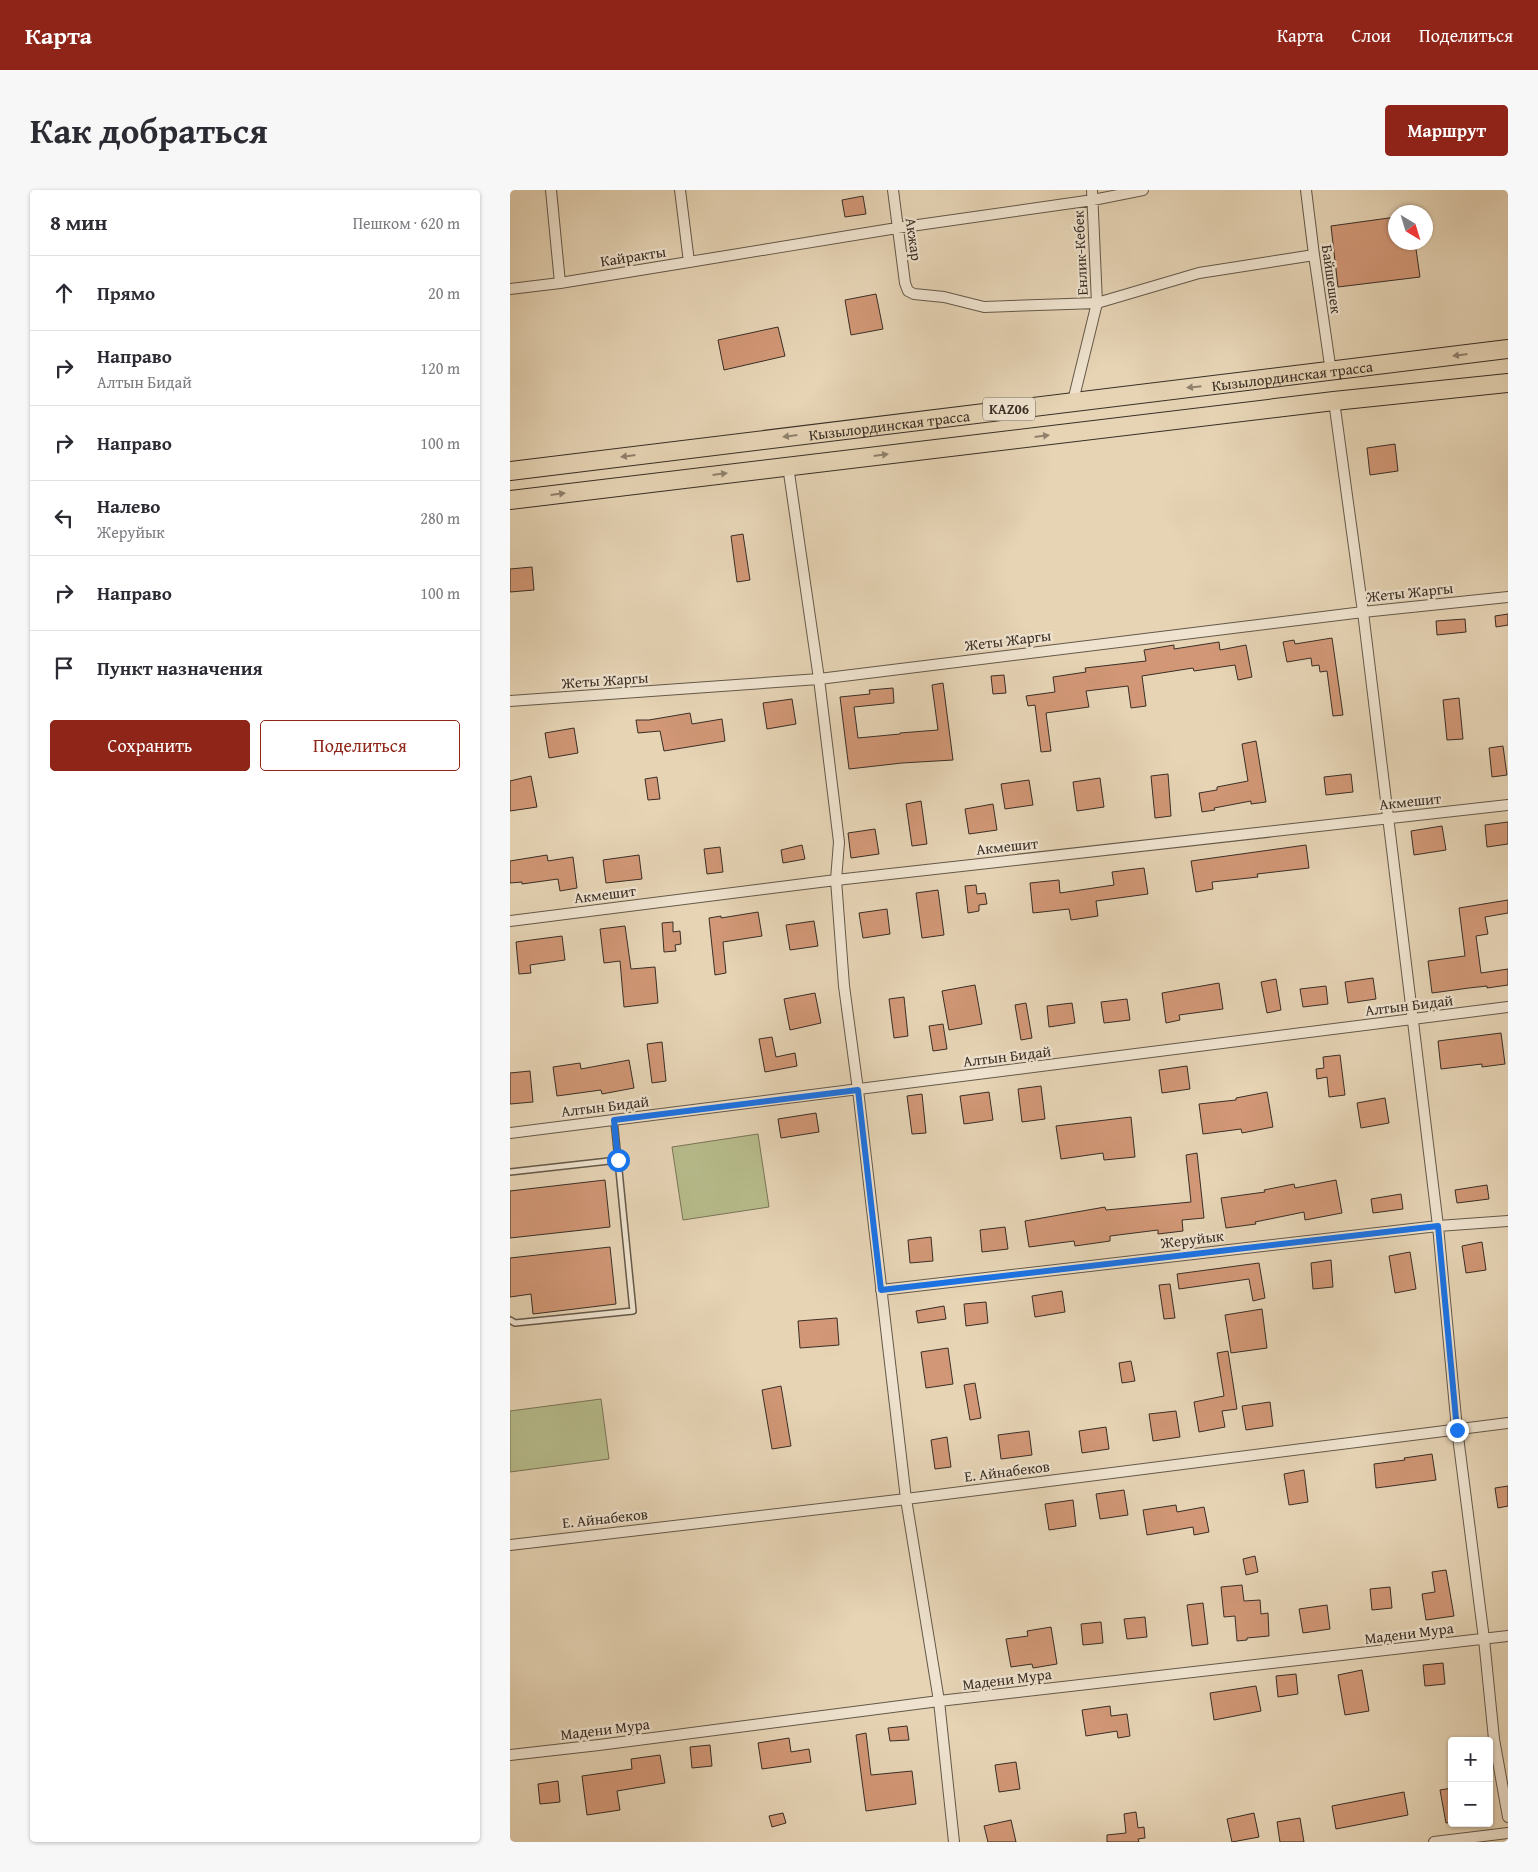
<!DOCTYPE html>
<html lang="ru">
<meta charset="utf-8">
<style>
body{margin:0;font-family:"Gentium Book Plus",serif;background:#f7f7f7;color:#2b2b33}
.controls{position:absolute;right:15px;bottom:15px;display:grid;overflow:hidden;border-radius:5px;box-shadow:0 1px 4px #0004}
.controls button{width:45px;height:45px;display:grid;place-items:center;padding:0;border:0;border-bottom:1px solid #e1e1e2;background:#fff;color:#2b2b33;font:25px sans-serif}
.compass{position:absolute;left:878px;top:15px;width:45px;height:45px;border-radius:50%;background:#fff;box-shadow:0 1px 4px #0004;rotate:142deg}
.stop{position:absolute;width:15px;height:15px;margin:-11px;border:4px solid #1a73e8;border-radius:50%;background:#fff}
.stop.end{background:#1a73e8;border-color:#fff;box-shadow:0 1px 5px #0008}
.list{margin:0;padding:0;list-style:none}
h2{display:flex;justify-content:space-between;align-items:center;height:65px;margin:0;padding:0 20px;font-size:21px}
h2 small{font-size:16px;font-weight:400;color:#7c7c81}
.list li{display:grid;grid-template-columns:32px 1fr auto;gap:15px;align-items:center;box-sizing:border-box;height:75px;padding:0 20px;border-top:1px solid #e1e1e2}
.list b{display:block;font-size:19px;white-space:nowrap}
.list p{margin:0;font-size:16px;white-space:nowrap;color:#7c7c81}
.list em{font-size:16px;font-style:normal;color:#7c7c81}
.actions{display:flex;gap:10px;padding:15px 20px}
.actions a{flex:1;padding:11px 0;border:1px solid #8f2418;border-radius:5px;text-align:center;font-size:18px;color:#8f2418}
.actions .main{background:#8f2418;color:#fff}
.icon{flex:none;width:28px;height:28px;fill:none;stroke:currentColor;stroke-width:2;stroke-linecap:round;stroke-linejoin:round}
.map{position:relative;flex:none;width:998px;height:1652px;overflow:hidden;border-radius:5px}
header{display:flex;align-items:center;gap:30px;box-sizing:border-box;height:70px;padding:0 25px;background:#8f2418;color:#fff}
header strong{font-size:24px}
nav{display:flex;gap:28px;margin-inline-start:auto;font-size:18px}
.intro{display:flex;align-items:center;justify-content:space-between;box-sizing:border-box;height:120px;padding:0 30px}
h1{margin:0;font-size:35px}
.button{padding:12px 22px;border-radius:5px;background:#8f2418;color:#fff;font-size:18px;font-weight:700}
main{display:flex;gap:30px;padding:0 30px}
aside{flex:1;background:#fff;border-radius:5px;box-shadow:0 1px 4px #0004}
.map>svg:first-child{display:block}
.green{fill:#b7bc8c;stroke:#787558}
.building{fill:#d19776;stroke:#392e25}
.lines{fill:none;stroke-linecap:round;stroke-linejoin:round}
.service-casing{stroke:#645849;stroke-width:8}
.minor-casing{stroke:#645849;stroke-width:12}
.trunk-casing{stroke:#392e25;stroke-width:20}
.service{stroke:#efe3cf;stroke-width:5}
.minor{stroke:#efe3cf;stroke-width:10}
.trunk{stroke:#e6d4b5;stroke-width:18}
.oneway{fill:#90816d}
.route{stroke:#1a73e8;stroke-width:6}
.labels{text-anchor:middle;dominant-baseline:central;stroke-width:4.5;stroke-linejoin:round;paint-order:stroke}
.shield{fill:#efe3cf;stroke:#706458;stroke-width:1}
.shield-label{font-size:14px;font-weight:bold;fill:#392e25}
.street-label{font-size:15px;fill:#392e25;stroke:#efe3cf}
</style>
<header>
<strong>Карта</strong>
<nav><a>Карта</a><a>Слои</a><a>Поделиться</a></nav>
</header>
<div class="intro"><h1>Как добраться</h1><a class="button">Маршрут</a></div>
<main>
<aside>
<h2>8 мин<small>Пешком · 620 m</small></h2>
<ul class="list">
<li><svg class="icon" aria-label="ahead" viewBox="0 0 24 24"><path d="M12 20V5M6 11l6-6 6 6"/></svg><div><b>Прямо</b></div><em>20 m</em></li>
<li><svg class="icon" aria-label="right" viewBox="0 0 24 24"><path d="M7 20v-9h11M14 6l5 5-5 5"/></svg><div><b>Направо</b><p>Алтын Бидай</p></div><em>120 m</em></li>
<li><svg class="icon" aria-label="right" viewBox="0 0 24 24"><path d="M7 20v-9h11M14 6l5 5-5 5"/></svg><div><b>Направо</b></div><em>100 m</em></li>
<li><svg class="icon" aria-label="left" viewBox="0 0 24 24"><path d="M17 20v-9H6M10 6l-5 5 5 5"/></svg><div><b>Налево</b><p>Жеруйык</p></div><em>280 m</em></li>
<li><svg class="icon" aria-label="right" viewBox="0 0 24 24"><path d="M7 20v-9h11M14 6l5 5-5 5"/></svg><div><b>Направо</b></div><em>100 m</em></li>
<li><svg class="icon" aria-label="arrive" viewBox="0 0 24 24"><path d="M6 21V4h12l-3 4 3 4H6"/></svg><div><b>Пункт назначения</b></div></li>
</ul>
<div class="actions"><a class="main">Сохранить</a><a>Поделиться</a></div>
</aside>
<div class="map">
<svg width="998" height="1652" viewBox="0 0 998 1652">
<rect width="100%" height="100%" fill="#e6d4b5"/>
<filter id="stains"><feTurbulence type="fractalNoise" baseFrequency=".004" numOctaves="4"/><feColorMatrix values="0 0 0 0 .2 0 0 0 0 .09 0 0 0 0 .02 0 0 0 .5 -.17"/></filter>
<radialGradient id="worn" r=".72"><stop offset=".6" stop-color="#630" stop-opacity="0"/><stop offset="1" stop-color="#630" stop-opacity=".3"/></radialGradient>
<!-- green -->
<path class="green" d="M248,944L259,1017L173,1030L162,957Z
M91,1209L99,1269L0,1282V1221Z"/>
<!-- building -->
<path class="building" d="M353,6L356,24L335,27L332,10Z
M886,27V52H905L910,87L828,97L821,36Z
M366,104L373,139L341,145L335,110Z
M268,137L275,166L214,180L208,150Z
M885,254L888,281L860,285L857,258Z
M233,344L240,390L227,392L221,346Z
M22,377L24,400L0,402V379Z
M998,424V435L986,437L985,426Z
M955,429L956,442L927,445L926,431Z
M822,448L833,525L823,526L817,481L810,482L809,475L802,476L801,468L777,472L773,452L784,450L785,454Z
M709,452L710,460L736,455L742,487L728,490L725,475L684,481L683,478L632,486L636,516L621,518L618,496L576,501L579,517L536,523L541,561L531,562L525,515L518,516L516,506L545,502L543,487L576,482L575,478L636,471L634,460L664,455V459Z
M494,485L496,503L483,504L481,486Z
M433,493L443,570L392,573L339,579L330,507L360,504L359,500L383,498L384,513L344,517L348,548L390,544V543L428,540L422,495Z
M949,508L953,549L937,550L933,510Z
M282,509L286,534L257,539L253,513Z
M180,523L182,534L212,529L215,551L154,561L150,541L128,543L126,530H139Z
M64,538L68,563L39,568L35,543Z
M746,551L756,612L741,614V611L704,618L705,620L692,622L689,603L707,600V597L738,591L732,554Z
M993,556L997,585L982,587L979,558Z
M658,584L661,626L645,628L641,586Z
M841,584L843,602L816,605L814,587Z
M21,586L27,617L0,621V591Z
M147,587L150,609L138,610L135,589Z
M590,588L594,617L567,621L563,592Z
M519,590L523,615L495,619L491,594Z
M411,611L417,654L402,656L396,614Z
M483,614L487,640L459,644L455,619Z
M998,632V654L977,657L975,635Z
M932,636L936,660L904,665L901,641Z
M365,639L369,664L341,668L338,643Z
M292,655L295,669L273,673L271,660Z
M796,655L799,678L747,684L748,687L702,692L703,699L686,702L681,671Z
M210,657L213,682L197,684L194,659Z
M37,665L38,671L63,667L67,698L50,701L48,689L12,694V692L0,693V671Z
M129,665L132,689L96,693L93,670Z
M634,678L638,704L586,711L588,726L561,730L559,719L523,723L520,693L549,690L550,703L604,695L602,682Z
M466,695L467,704L475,703L477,714L469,715V721L458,723L455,696Z
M428,700L434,745L412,748L406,703Z
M998,710V723L975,727L978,744L966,746L971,783L998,779V795L977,798V796L959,798L922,803L918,771L955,766L949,718Z
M377,719L380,744L353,748L349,723Z
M248,722L252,746L213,752L216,783L205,785L199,728L211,726V728Z
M304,731L308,756L280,760L276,735Z
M163,732V742L170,741L171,754L165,755L166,761L154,762L152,733Z
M115,736L121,779L145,777L148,813L114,817L110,771L94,773L90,739Z
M52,746L55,770L20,775L21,783L9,784L6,752Z
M863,788L866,809L838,813L835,792Z
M766,789L771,820L757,823L751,792Z
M709,793L713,819L669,825L670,830L656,833L652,803Z
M465,795L472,834L439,840L432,801Z
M816,796L818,814L793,817L790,799Z
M305,803L311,833L280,840L274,809Z
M394,807L398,846L384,848L379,809Z
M617,809L620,830L594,833L591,812Z
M516,813L522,848L511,850L505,815Z
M562,813L565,833L539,837L537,816Z
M433,834L437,859L423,861L419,836Z
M991,843L995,874L972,877V874L931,879L928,851Z
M262,847L266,867L285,863L287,876L255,882L249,849Z
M152,852L156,891L142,893L137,854Z
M830,865L835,905L819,907L817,887L807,889L806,879L814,878L813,867Z
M119,870L124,898L92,904L91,900L47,906L43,877L70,873L71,879Z
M677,876L680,899L652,903L649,880Z
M20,881L23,912L0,914V883Z
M531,896L535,929L512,932L508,899Z
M479,902L483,930L454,934L450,906Z
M757,902L763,937L732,943L731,939L693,944L689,914L726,910V908Z
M412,904L416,943L402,944L397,906Z
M875,908L879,933L851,938L847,913Z
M306,923L309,942L271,948L268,929Z
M621,927L625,967L594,970L593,963L551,969L546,936Z
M687,963L694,1028L672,1030L673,1041L648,1044V1040L600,1046V1051L565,1056L564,1051L519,1057L515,1031L595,1017L596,1020L681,1012L676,965Z
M95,990L100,1037L0,1048V1001Z
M826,990L832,1023L795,1030L794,1022L745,1032L746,1034L716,1038L711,1008L755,1002L754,1000L784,994L785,998Z
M977,995L979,1009L947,1013L945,1000Z
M891,1004L893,1019L863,1023L861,1009Z
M495,1037L498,1059L472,1062L470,1040Z
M421,1047L423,1071L400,1073L398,1050Z
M972,1052L976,1080L956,1083L952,1056Z
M100,1057L106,1114L23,1124L21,1104L0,1107V1068Z
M900,1062L906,1099L885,1103L879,1066Z
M821,1070L823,1097L803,1099L801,1073Z
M749,1073L755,1108L743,1111L739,1089L669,1099L667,1084Z
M660,1094L665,1128L654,1129L649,1095Z
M552,1101L555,1122L525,1127L522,1106Z
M476,1112L478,1133L456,1136L454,1114Z
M434,1116L436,1129L408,1133L406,1121Z
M752,1119L757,1158L721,1163L715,1125Z
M327,1128L329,1155L290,1158L288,1131Z
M438,1158L443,1194L416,1198L411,1162Z
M718,1161L727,1219L712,1221L715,1237L689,1242L684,1212L714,1206L707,1163Z
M621,1171L625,1191L612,1193L609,1173Z
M465,1193L471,1228L460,1230L454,1195Z
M271,1196L281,1256L262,1259L252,1200Z
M760,1212L763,1236L736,1240L732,1216Z
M666,1221L670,1247L643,1251L639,1224Z
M596,1237L599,1259L572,1263L569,1241Z
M519,1241L522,1265L491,1269L488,1245Z
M437,1247L441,1277L425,1279L421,1250Z
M922,1264L926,1290L866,1298L864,1274L895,1270L894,1268Z
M794,1280L798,1312L779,1315L774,1284Z
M998,1296V1316L988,1318L985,1298Z
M614,1300L618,1325L590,1329L586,1304Z
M563,1310L566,1336L539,1340L535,1314Z
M666,1315L667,1322L694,1317L699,1342L684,1345L683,1337L637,1345L633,1320Z
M745,1366L748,1382L736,1385L733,1369Z
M936,1380L944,1426L916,1430L912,1404L925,1402L922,1382Z
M732,1395L734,1411L750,1410L751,1424L758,1423L759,1446L737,1448V1450L727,1451L725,1426L714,1427L711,1397Z
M880,1397L882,1418L862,1420L860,1399Z
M693,1413L698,1454L682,1456L677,1415Z
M817,1415L820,1439L793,1443L789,1419Z
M635,1427L637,1447L617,1449L614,1429Z
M591,1432L593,1453L573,1455L571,1434Z
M541,1437L547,1474L523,1478L522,1474L501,1477L496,1449L518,1446L517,1441Z
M933,1473L935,1494L915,1496L913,1475Z
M852,1480L859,1521L835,1525L828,1485Z
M786,1484L788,1504L768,1507L766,1486Z
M746,1496L751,1521L704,1530L700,1503Z
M600,1516L601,1526L617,1524L620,1546L608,1548L607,1541L576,1546L572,1520Z
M397,1536L399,1550L380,1551L378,1538Z
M356,1543L361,1585L402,1581L406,1614L356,1621L346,1545Z
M279,1548L281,1562L299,1559L301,1572L252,1579L248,1553Z
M200,1555L202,1576L182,1578L180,1557Z
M150,1565L155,1593L107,1601L110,1620L77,1625L72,1586L122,1579L121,1569Z
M506,1572L510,1599L489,1602L485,1575Z
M48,1591L50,1612L30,1614L28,1594Z
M942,1598V1632L936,1633L930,1600Z
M894,1602L898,1625L826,1639L822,1616Z
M626,1622L628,1638L634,1637L635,1648L628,1649L629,1652H597V1645L616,1643L614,1624Z
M273,1623L276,1633L262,1637L259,1626Z
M744,1623L749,1647L722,1652L717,1629Z
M790,1628L794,1652H770L767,1632Z
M501,1630L506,1652H478L474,1636Z"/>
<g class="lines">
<!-- service casing -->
<g class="service-casing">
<path id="service" d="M0,982L108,970
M0,1130L5,1133L123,1121L104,930"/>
</g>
<!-- minor casing -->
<g class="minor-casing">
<path id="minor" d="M41,0L50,93
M383,0L395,93L398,101L404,104L434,107L474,117L587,113L689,83L804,65
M796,0L804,65L821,182
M179,72L387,38L583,10L633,0
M0,99L50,93L179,72L170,0
M563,211L587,113L582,0
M824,211L853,422L928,1036L947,1239L974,1449L984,1549L998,1627
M278,276L309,489L329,652L326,690L334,796L348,900L396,1309L429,1511L444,1652
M0,511L309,489L853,422L998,407
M0,731L326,690L998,615
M0,943L998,817
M371,1100L928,1036L998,1031
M0,1355L396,1309L998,1233
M0,1565L89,1555L429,1511L998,1446
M924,1652L998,1643"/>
</g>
<!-- trunk casing -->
<g class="trunk-casing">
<g id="trunk">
<path id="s1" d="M0,281L998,159"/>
<path d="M0,310L824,211L998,193"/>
</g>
</g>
<!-- service -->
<use href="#service" class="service"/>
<!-- minor -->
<use href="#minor" class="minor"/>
<!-- trunk -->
<use href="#trunk" class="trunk"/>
</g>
<!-- one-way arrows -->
<defs><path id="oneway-solid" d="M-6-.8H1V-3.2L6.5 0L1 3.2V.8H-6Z" transform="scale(1.25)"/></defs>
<g class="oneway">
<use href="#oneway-solid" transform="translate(950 165) rotate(173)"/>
<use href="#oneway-solid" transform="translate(684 197) rotate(174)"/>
<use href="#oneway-solid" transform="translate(280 246) rotate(173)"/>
<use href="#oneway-solid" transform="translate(532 246) rotate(-7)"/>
<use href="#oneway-solid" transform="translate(371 265) rotate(-7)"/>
<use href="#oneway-solid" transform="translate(118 266) rotate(173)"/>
<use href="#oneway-solid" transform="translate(210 284) rotate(-7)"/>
<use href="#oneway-solid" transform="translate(48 304) rotate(-7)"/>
</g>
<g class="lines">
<!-- route -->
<path class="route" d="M108,970L104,930L348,900L371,1100L928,1036L947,1240"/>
</g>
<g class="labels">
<!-- shield labels -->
<rect class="shield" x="473" y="207.5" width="52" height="23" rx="4"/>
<g class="shield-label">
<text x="499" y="219">KАZ06</text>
</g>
<!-- street labels -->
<g class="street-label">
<text transform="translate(404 49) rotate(82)">Акжар</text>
<text transform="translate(570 63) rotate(-93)">Енлик-Кебек</text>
<text transform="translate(123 66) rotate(-9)">Кайракты</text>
<text transform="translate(822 89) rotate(82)">Байшешек</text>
<text stroke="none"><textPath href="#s1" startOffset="788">Кызылординская трасса</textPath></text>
<text stroke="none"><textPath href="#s1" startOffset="382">Кызылординская трасса</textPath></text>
<text transform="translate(900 402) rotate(-6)">Жеты Жаргы</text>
<text transform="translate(498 450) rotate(-7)">Жеты Жаргы</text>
<text transform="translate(95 490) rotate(-4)">Жеты Жаргы</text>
<text transform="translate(900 611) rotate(-6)">Акмешит</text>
<text transform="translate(497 656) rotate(-6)">Акмешит</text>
<text transform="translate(95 704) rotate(-7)">Акмешит</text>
<text transform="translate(899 815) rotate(-7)">Алтын Бидай</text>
<text transform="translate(497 866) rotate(-7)">Алтын Бидай</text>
<text transform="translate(95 916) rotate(-7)">Алтын Бидай</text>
<text transform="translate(682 1049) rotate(-7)">Жеруйык</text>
<text transform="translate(497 1281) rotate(-7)">Е. Айнабеков</text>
<text transform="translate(95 1328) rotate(-6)">Е. Айнабеков</text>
<text transform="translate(899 1443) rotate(-7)">Мадени Мура</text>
<text transform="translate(497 1489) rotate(-7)">Мадени Мура</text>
<text transform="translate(95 1539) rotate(-7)">Мадени Мура</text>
</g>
</g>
<rect width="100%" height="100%" filter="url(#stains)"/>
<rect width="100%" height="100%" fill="url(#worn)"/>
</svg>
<div class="controls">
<button>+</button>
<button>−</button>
</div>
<svg class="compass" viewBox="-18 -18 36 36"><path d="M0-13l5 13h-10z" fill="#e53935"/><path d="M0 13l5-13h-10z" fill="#7c7c81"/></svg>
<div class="stop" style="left:108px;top:970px"></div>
<div class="stop end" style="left:947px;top:1240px"></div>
</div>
</main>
